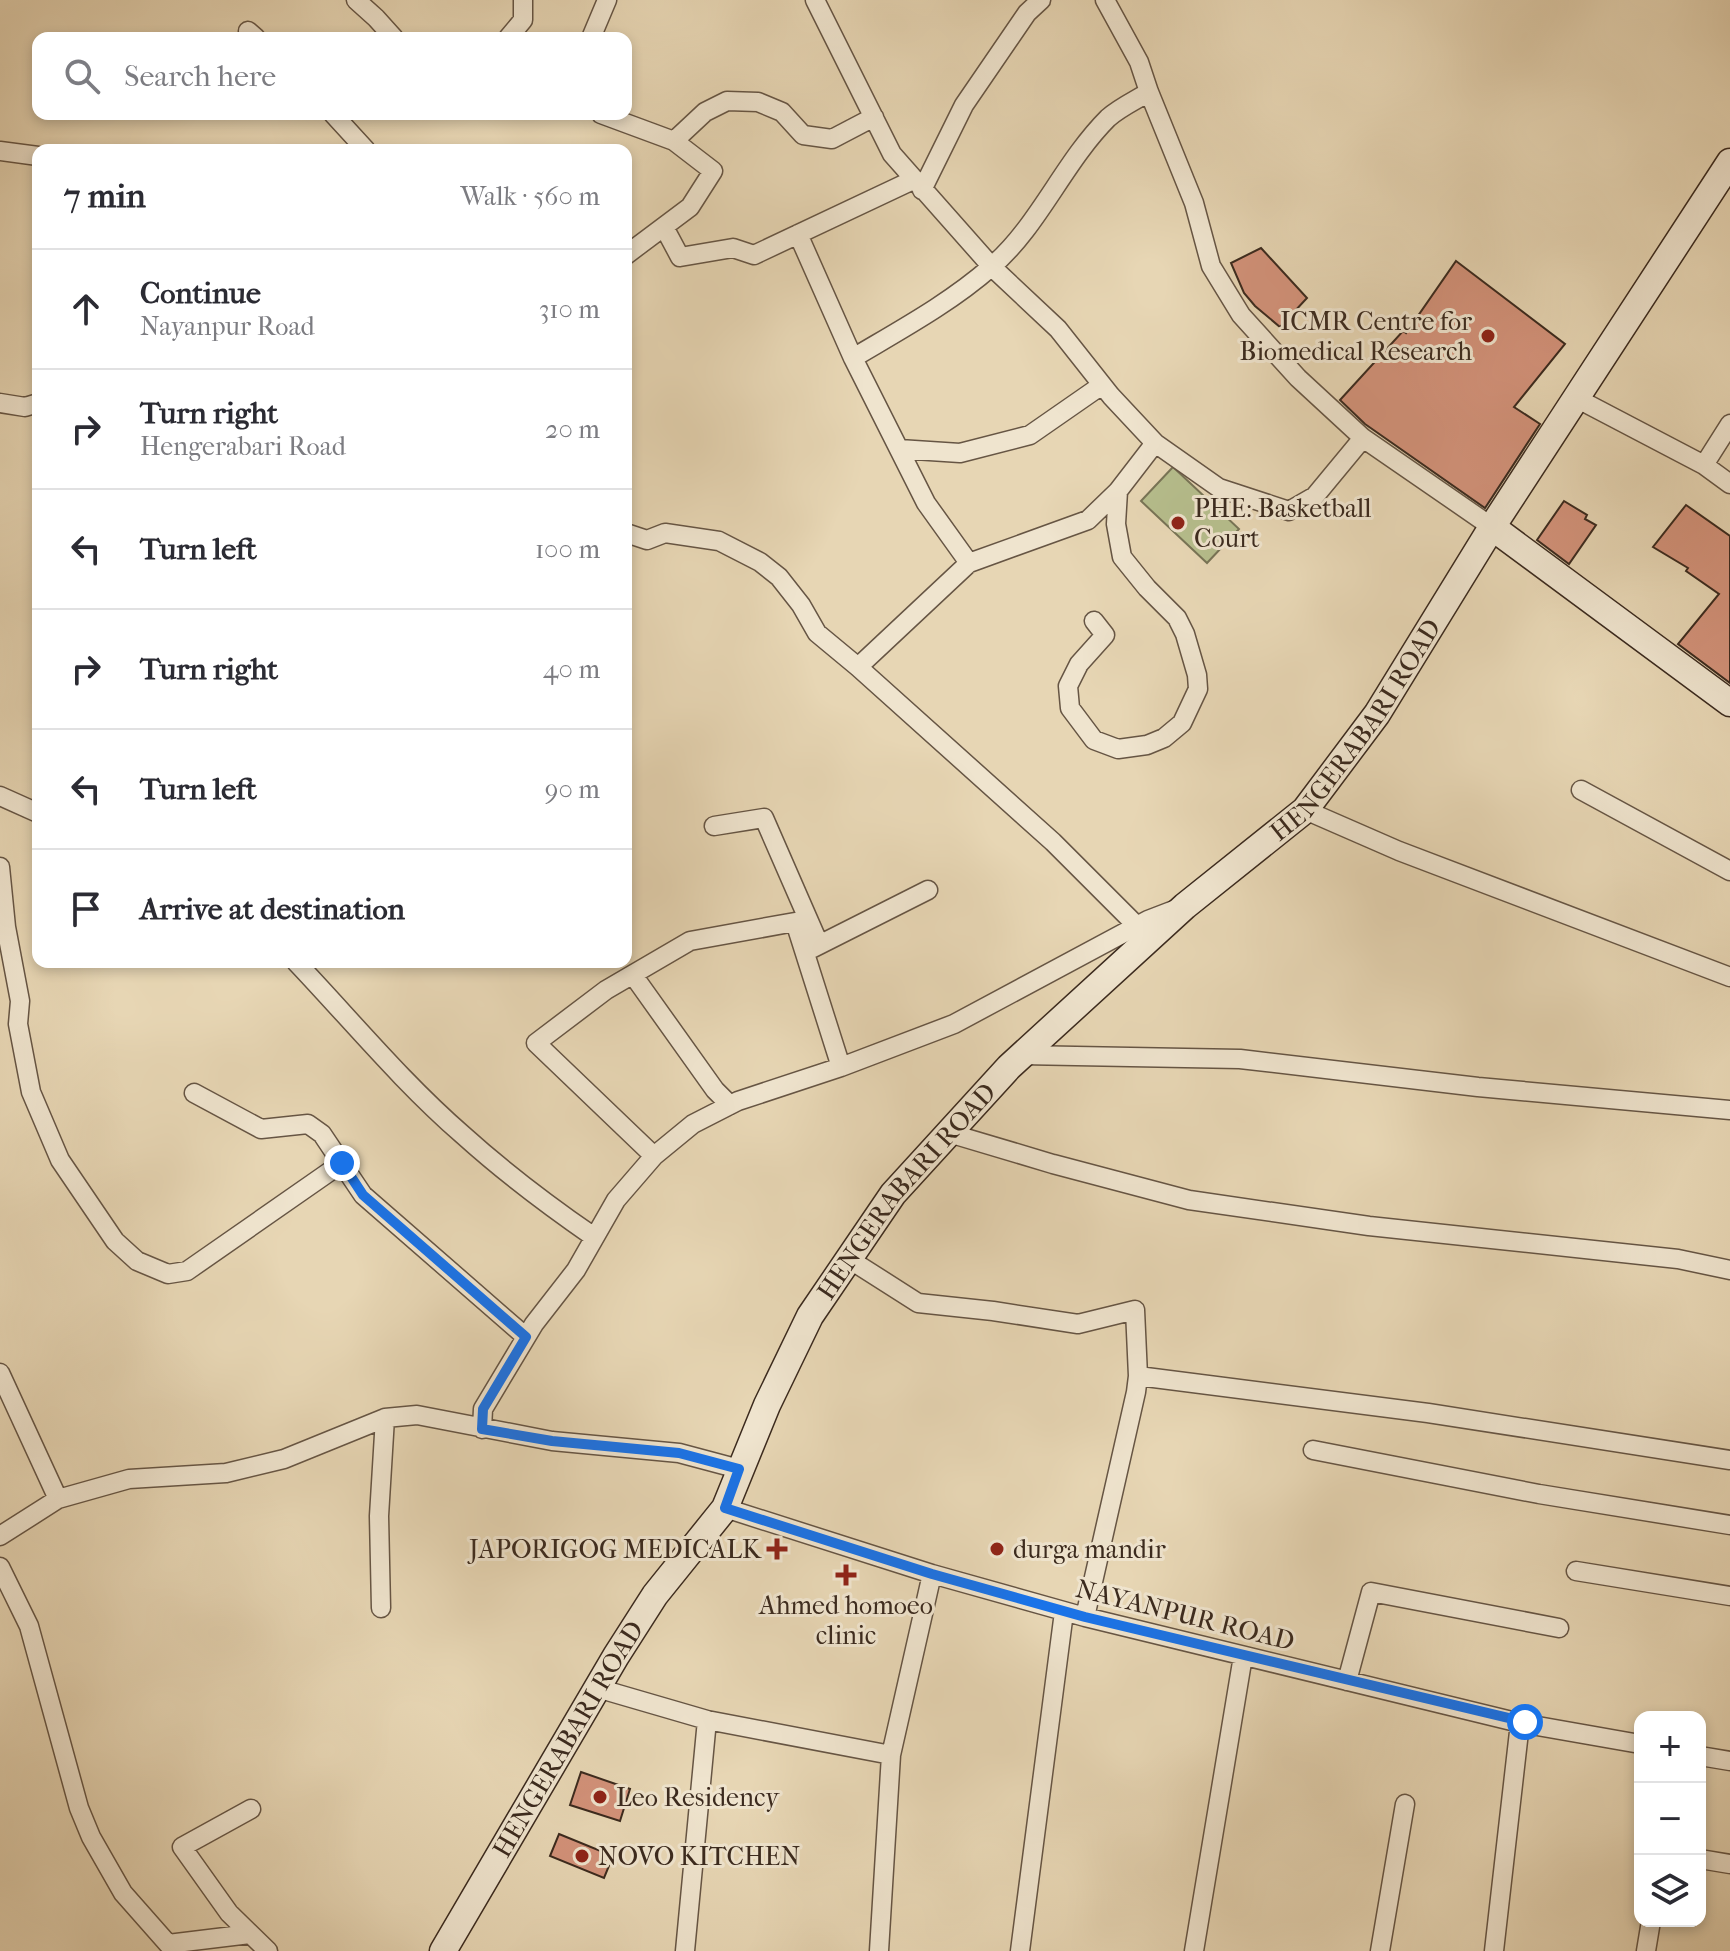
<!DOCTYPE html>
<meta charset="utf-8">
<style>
body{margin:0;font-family:"IM FELL French Canon",serif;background:#f2f2f3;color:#2b2b33}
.controls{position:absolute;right:24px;bottom:24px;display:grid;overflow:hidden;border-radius:16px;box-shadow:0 4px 12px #0003}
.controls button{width:72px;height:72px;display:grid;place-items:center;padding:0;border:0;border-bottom:2px solid #e1e1e2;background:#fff;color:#2b2b33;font:40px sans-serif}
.stop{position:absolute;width:24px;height:24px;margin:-18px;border:6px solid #1a73e8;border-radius:50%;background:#fff}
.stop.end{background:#1a73e8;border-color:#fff;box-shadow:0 2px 8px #0008}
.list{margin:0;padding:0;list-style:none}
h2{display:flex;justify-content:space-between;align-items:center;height:104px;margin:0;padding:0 32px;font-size:34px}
h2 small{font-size:26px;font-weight:400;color:#7c7c81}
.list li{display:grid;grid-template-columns:52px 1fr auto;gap:24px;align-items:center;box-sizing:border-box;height:120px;padding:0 32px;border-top:2px solid #e1e1e2}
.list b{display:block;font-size:30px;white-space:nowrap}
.list p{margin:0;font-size:26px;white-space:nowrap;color:#7c7c81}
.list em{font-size:26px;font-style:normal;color:#7c7c81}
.icon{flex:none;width:44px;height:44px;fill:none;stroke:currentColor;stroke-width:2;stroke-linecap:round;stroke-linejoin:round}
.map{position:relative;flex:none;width:1730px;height:1951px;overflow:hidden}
.search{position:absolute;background:#fff;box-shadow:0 4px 12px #0003;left:32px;top:32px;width:600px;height:88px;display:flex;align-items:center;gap:20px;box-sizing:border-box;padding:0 28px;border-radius:16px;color:#7c7c81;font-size:30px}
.panel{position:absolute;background:#fff;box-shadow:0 4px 12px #0003;left:32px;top:144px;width:600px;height:824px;border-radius:16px}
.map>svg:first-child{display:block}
.green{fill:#b6be8d;stroke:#787456;stroke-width:2}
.building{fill:#d3927a;stroke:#3b2a1e;stroke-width:2}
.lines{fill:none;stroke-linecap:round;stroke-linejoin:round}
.street-casing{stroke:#654;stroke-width:21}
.secondary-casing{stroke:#3b2a1e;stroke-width:29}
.street{stroke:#efe4ce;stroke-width:18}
.secondary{stroke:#efe4ce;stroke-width:26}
.route{stroke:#1a73e8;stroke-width:10}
.poi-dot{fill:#8f2418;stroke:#efe4ce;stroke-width:3}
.labels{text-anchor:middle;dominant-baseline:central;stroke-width:6;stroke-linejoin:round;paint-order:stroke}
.poi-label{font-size:26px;fill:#3b2a1e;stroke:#efe4ce;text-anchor:start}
.street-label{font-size:26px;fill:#3b2a1e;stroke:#efe4ce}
</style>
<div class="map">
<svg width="1730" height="1951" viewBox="0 0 1730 1951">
<rect width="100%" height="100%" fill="#e7d6b4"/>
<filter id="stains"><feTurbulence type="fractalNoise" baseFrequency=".0025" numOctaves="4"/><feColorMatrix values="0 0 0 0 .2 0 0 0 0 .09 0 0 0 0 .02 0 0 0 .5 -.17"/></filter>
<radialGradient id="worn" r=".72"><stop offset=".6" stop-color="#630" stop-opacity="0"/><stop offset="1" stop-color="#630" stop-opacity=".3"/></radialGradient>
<!-- green -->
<path class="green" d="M1173,467L1239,529L1207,563L1141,501Z"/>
<!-- building -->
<path class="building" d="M1261,248L1307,298L1280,327L1255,306L1244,293L1231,263Z
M1456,261L1565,344L1514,407L1540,424L1485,508L1365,424L1340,400L1403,331L1406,333Z
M1564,501L1587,515L1585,519L1596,525L1569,564L1537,540Z
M1686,505L1730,536V683L1678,644L1719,594L1686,571L1688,568L1653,547Z
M581,1772L630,1789L620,1821L570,1805Z
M559,1834L613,1856L604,1878L550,1856Z"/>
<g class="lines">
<!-- street casing -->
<g class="street-casing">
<path id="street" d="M356,0L376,18L394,38
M815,0L892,154L992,267L1058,329L1111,396L1155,443L1219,488L1289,511L1315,496L1363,438
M1105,0L1139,62L1149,92L1194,203L1211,266L1241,315L1298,378L1363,438L1492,527
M248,31L256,38
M508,38L523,20V0
M591,38L607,0
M333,114L366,150
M601,114L674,141L713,171L690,207L626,255
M674,141L705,112L727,101L758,102L782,112L803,135L832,139L874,117
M0,151L38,156
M922,190L964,105L1027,13L1041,0
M664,227L680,257L733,248L754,255L913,180
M798,234L853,358L926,503L969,563L1088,520L1118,491L1155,443
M853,358C900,330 950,303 991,267C1039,226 1063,163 1108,118C1119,108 1136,100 1149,92
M1576,398L1704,465L1730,484
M0,403L25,407L38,403
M899,449L960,453L1030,435L1102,385
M1704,465L1730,424
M626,533L647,540L665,533L719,541L760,562L779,577L801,605L817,633L858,667L1053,842L1137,926
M1094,621L1105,635L1079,664L1068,686L1070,708L1094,740L1118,749L1147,745L1164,738L1182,723L1198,689L1197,675L1185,634L1177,618L1147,588L1122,557L1116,524L1118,491
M858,667L969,563
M1581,790L1730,871
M0,796L38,813
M1305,810L1399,851L1730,977
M714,826L764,818L819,944
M0,867L6,927L20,1001L18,1024L31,1092L60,1160L115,1241L137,1261L168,1274L187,1271L342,1163
M811,949L928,890
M296,962C351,1020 403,1083 463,1135C504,1172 549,1206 594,1237
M633,975L715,1090L730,1105
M1021,1055L1240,1059L1478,1087L1730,1110
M194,1093L261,1129L308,1124L322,1134L363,1195L526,1337
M949,1133L1053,1164L1189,1200L1369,1226L1678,1259L1730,1270
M654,1156L536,1043L606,990L690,941L795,922L841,1067
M849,1259L918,1303L993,1311L1078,1324L1135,1310L1138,1376L1136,1392L1085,1617
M0,1373L58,1499
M1138,1376L1428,1413L1730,1460
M482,1429L483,1409L534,1324L576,1270L616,1200L654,1156L693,1124L738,1101L841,1067L954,1024L1148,920L1174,910
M1313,1450L1539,1494L1730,1525
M725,1508L932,1574L1085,1617L1520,1723L1640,1744
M0,1536L58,1499L129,1479L226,1473L284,1459L385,1418L417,1415L552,1441L679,1453L739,1469
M0,1567L29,1626L79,1808L91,1837L123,1893L168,1944L250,1934
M1576,1571L1730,1596
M381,1608L379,1516L385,1418
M1347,1681L1371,1592L1559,1628
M597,1688L707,1720
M1700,1756L1730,1761
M251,1809L182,1847L229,1913L268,1951
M1700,1859L1730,1864
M685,1951L707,1720L891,1755L932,1574
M879,1951L891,1755
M1020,1951L1064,1612
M1194,1951L1243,1656
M1380,1951L1405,1804
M1494,1951L1520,1723
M1646,1951L1651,1921"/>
</g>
<!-- secondary casing -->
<g class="secondary-casing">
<g id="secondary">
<path d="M1492,527L1730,703"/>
<path id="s1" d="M443,1951L616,1656L655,1595L725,1508L767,1405L810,1316L893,1194L1009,1067L1185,906L1305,810L1377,714L1492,527L1730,162"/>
</g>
</g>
<!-- street -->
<use href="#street" class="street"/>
<!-- secondary -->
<use href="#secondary" class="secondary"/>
</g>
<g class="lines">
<!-- route -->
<path class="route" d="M342,1163L363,1195L526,1337L483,1409L482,1429L552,1441L679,1453L739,1469L725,1508L932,1574L1085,1617L1525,1722"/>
</g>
<!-- markers -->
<g class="poi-dot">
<circle cx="1488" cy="336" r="8"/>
<circle cx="1178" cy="523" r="8"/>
<path d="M773 1537h8v8h8v8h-8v8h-8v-8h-8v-8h8z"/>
<circle cx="997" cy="1549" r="8"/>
<path d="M842 1563h8v8h8v8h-8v8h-8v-8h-8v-8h8z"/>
<circle cx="600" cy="1797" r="8"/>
<circle cx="582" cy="1856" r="8"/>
</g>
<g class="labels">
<!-- poi labels -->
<g class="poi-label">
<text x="1472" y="321" text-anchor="end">ICMR Centre for<tspan x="1472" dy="30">Biomedical Research</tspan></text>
<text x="1194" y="508">PHE: Basketball<tspan x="1194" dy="30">Court</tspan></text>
<text x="761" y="1549" text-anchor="end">JAPORIGOG MEDICALK</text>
<text x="1013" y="1549">durga mandir</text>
<text x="846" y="1605" text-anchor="middle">Ahmed homoeo<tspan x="846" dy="30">clinic</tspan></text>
<text x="616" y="1797">Leo Residency</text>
<text x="598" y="1856">NOVO KITCHEN</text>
</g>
<!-- street labels -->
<g class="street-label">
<text stroke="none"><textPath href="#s1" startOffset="1542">HENGERABARI ROAD</textPath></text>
<text stroke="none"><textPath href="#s1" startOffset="894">HENGERABARI ROAD</textPath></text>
<text transform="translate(1185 1615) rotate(14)">NAYANPUR ROAD</text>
<text stroke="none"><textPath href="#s1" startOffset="246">HENGERABARI ROAD</textPath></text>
</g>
</g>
<rect width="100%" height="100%" filter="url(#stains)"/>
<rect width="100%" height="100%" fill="url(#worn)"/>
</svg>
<div class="controls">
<button>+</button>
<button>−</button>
<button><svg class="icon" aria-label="layers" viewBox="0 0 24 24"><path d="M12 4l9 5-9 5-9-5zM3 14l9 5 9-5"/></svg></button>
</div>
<div class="stop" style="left:1525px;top:1722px"></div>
<div class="stop end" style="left:342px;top:1163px"></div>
<div class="search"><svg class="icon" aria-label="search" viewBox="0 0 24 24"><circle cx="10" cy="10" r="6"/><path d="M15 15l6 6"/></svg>Search here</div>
<section class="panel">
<h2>7 min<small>Walk · 560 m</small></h2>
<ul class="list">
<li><svg class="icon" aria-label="ahead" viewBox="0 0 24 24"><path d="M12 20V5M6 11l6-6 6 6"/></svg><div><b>Continue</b><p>Nayanpur Road</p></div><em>310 m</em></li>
<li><svg class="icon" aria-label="right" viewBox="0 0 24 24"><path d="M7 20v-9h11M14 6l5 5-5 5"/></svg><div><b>Turn right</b><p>Hengerabari Road</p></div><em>20 m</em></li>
<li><svg class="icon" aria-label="left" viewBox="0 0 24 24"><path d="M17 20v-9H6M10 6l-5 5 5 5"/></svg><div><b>Turn left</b></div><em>100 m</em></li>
<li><svg class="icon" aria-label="right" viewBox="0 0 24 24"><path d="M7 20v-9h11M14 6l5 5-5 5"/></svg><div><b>Turn right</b></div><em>40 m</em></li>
<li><svg class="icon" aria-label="left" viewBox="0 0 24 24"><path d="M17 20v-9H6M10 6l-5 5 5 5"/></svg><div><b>Turn left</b></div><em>90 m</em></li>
<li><svg class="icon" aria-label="arrive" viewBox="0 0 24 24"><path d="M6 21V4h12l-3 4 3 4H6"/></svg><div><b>Arrive at destination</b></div></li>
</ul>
</section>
</div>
